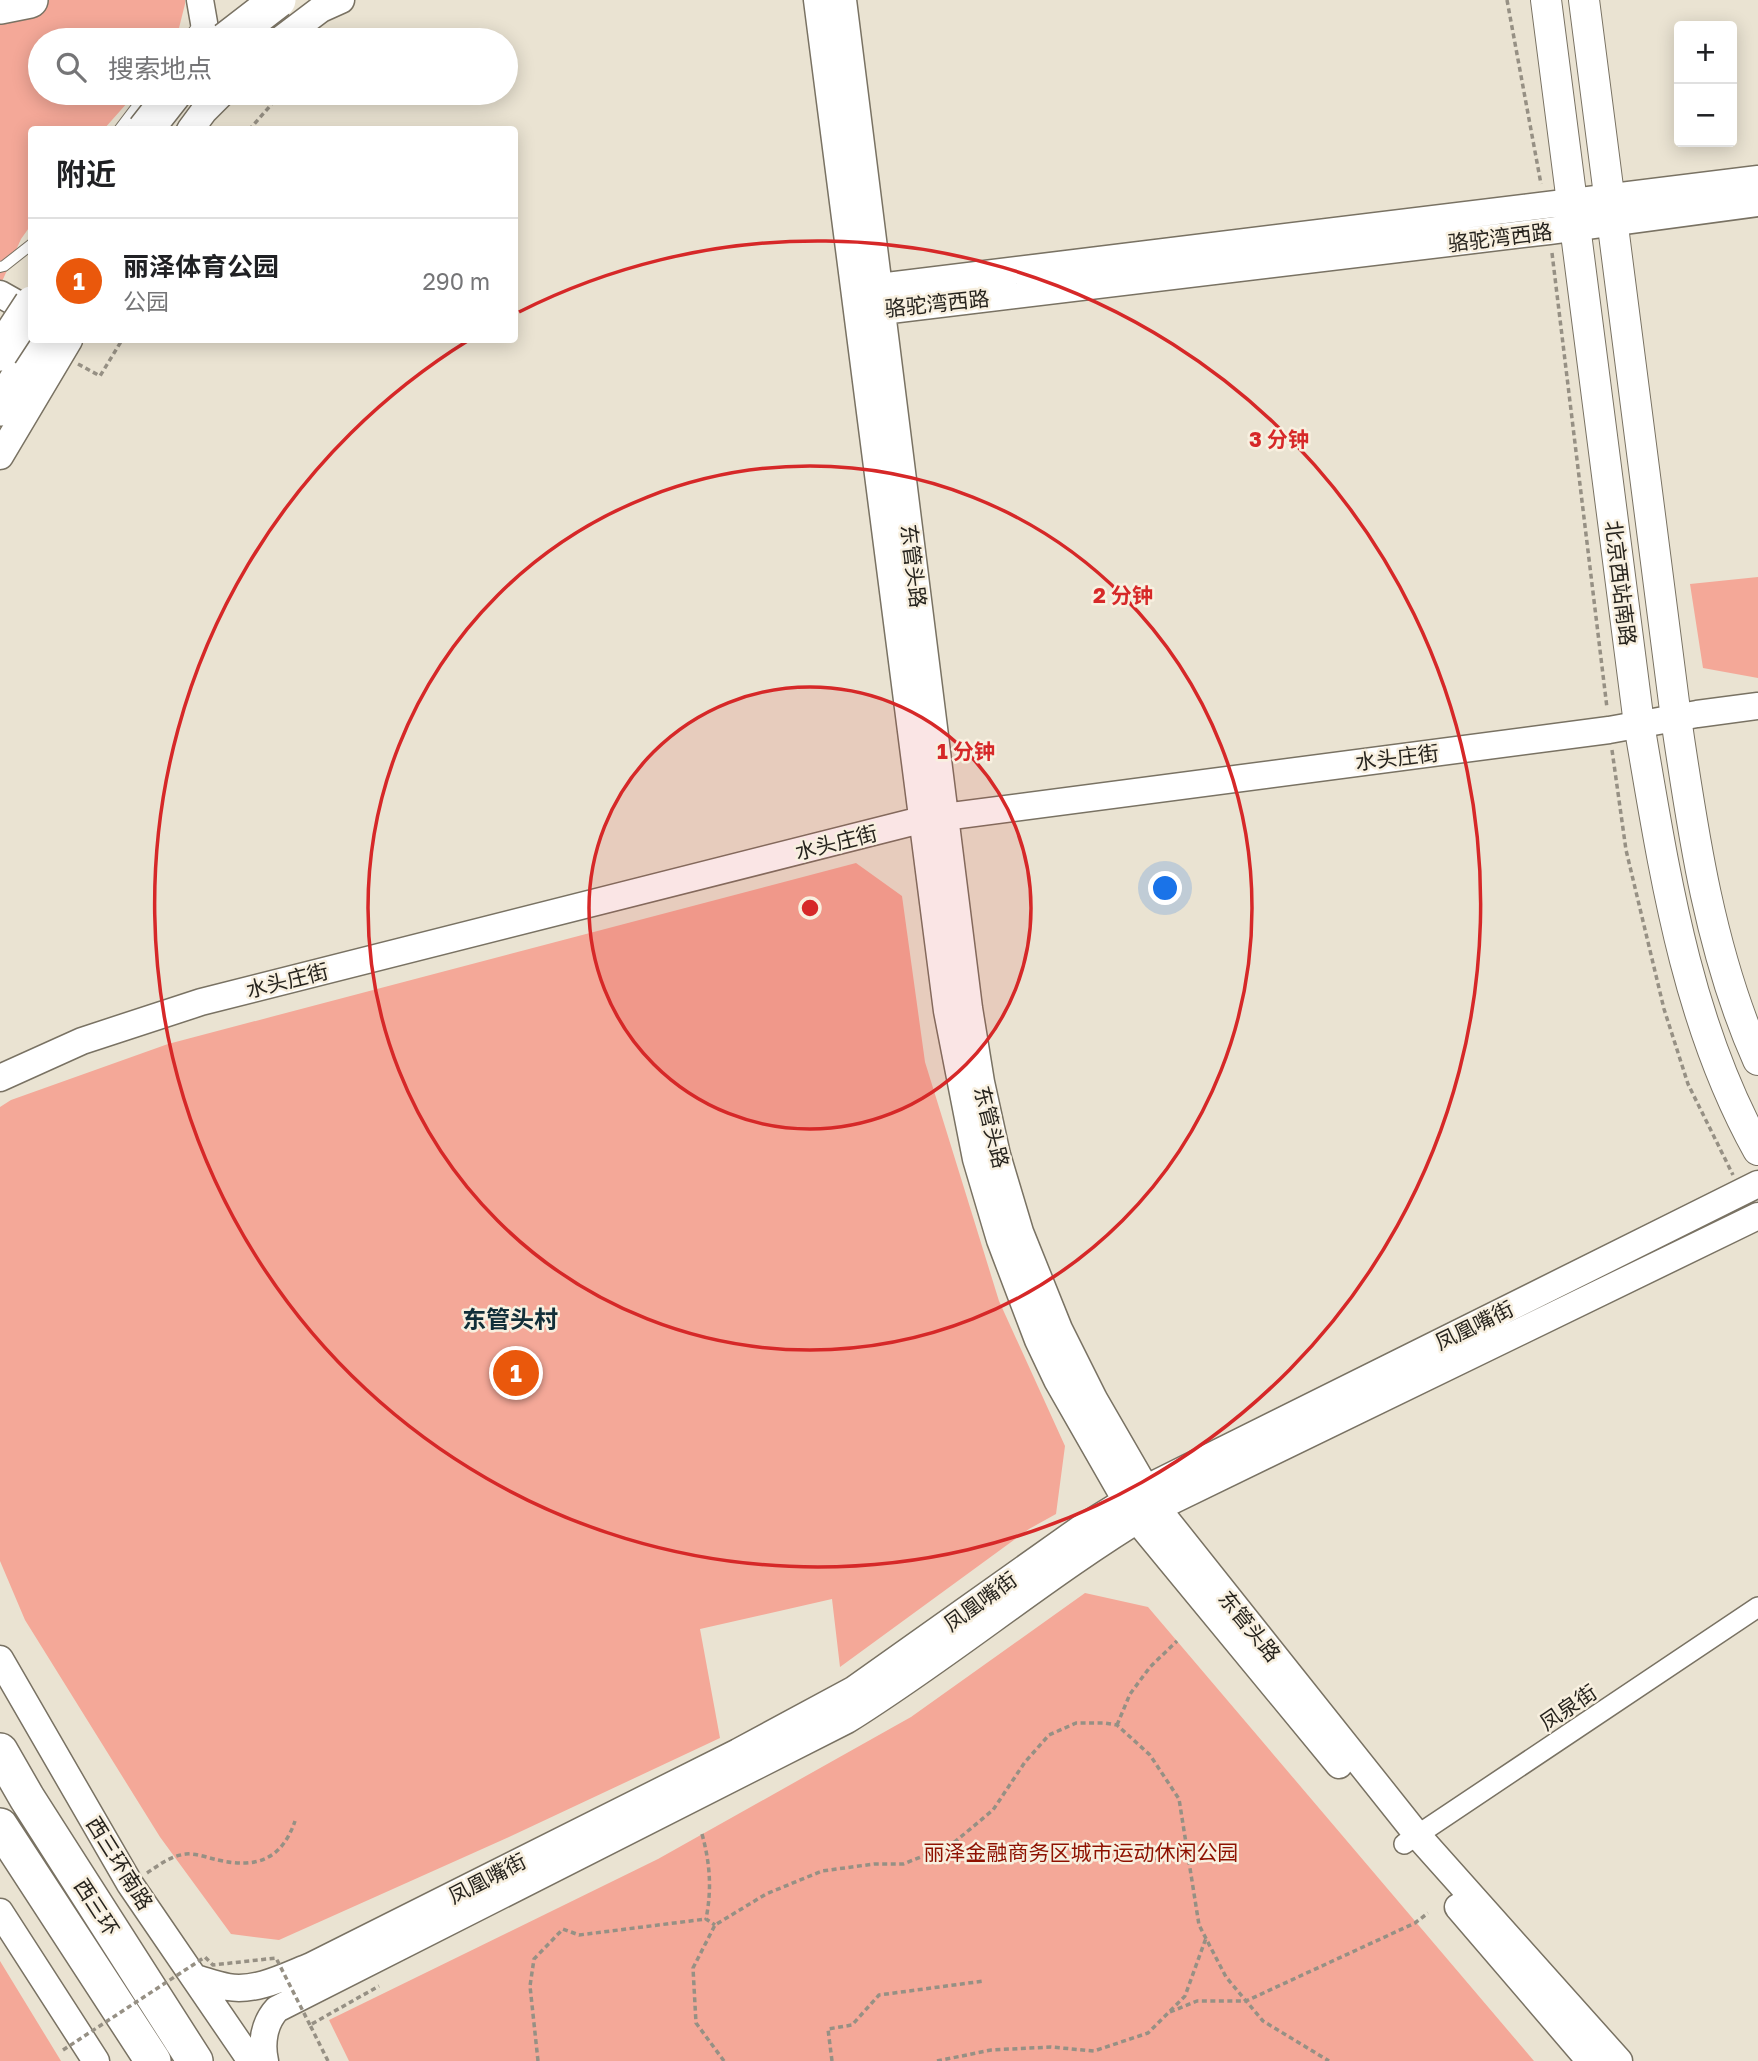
<!DOCTYPE html>
<html lang="zh">
<meta charset="utf-8">
<style>
body{margin:0;font-family:"Golos Text","Noto Sans SC",sans-serif;background:#f6f6f6;color:#202124}
.controls{position:absolute;right:21px;top:21px;display:grid;overflow:hidden;border-radius:7px;box-shadow:0 4px 18px #0003}
.controls button{width:63px;height:63px;display:grid;place-items:center;padding:0;border:0;border-bottom:2px solid #e0e0e0;background:#fff;color:#202124;font:35px sans-serif}
.you{position:absolute;left:1166px;top:889px;width:24px;height:24px;margin:-18px;border:5px solid #fff;border-radius:50%;background:#1a73e8;box-shadow:0 0 0 10px #1a73e833}
.badge{display:grid;place-items:center;width:46px;height:46px;border-radius:50%;background:#ea580c;color:#fff;font-size:23px;font-weight:700}
.pin{position:absolute;translate:-50% -50%;border:4px solid #fff;box-shadow:0 2px 7px #0006}
.list{margin:0;padding:0;list-style:none}
h2{display:flex;justify-content:space-between;align-items:center;height:91px;margin:0;padding:0 28px;font-size:30px}
h2 small{font-size:23px;font-weight:400;color:#757577}
.list li{display:grid;grid-template-columns:46px 1fr auto;gap:21px;align-items:center;box-sizing:border-box;height:126px;padding:0 28px;border-top:2px solid #e0e0e0}
.list b{display:block;font-size:26px;white-space:nowrap}
.list p{margin:0;font-size:23px;white-space:nowrap;color:#757577}
.list em{font-size:23px;font-style:normal;color:#757577}
.icon{flex:none;width:38px;height:38px;fill:none;stroke:currentColor;stroke-width:2;stroke-linecap:round;stroke-linejoin:round}
.map{position:relative;flex:none;width:1758px;height:2061px;overflow:hidden}
.search{position:absolute;background:#fff;box-shadow:0 4px 18px #0003;left:28px;top:28px;width:490px;height:77px;display:flex;align-items:center;gap:18px;box-sizing:border-box;padding:0 24px;border-radius:38px;color:#757577;font-size:26px}
.panel{position:absolute;background:#fff;box-shadow:0 4px 18px #0003;left:28px;top:126px;width:490px;height:217px;border-radius:7px}
.map>svg:first-child{display:block}
.green{fill:#f4a898}
.lines{fill:none;stroke-linecap:round;stroke-linejoin:round}
.lane-casing{stroke:#797263;stroke-width:12}
.street-casing{stroke:#797263;stroke-width:22}
.secondary-casing{stroke:#797263;stroke-width:29}
.primary-casing{stroke:#797263;stroke-width:32}
.highway-casing{stroke:#797263;stroke-width:38}
.path{stroke:#969084;stroke-width:3.5;stroke-dasharray:5 3.5;stroke-linecap:butt}
.lane{stroke:#fff;stroke-width:10}
.street{stroke:#fff;stroke-width:19}
.secondary{stroke:#fff;stroke-width:26}
.primary{stroke:#fff;stroke-width:30}
.highway{stroke:#fff;stroke-width:35}
.highway-bridge-casing{stroke:#797263;stroke-width:38;stroke-linecap:butt}
.path-bridge{stroke:#969084;stroke-width:3.5;stroke-dasharray:5 3.5;stroke-linecap:butt}
.highway-bridge{stroke:#fff;stroke-width:35}
.ring{fill:none;stroke:#d62828;stroke-width:3.5}
.labels{text-anchor:middle;dominant-baseline:central;stroke-width:5;stroke-linejoin:round;paint-order:stroke}
.street-label{font-size:21px;fill:#27241e;stroke:#f8f0e0}
.park-label{font-size:21px;fill:#8e1100;stroke:#f8f0e0}
.quarter-label{font-size:24px;font-weight:bold;fill:#112f39;stroke:#f8f0e0}
.centre{fill:#d62828;stroke:#f8f0e0;stroke-width:3.5}
.ring-label{font-size:21px;text-anchor:middle;font-weight:bold;fill:#d62828;stroke:#f8f0e0;stroke-width:5;stroke-linejoin:round;paint-order:stroke}
</style>
<div class="map">
<svg width="1758" height="2061" viewBox="0 0 1758 2061">
<rect width="100%" height="100%" fill="#eae3d2"/>
<!-- green -->
<path class="green" d="M0,0H185V4L176,40H40V93H136L104,129L32,130L31,225L21,239L0,286Z
M1758,577V678L1703,668L1690,584Z
M856,863L902,896L925,1062L999,1301L1065,1446L1056,1514L1029,1529L840,1667L832,1599L700,1629L720,1738L509,1837L279,1940L231,1934L160,1837L25,1620L0,1561V1107L11,1100L168,1044Z
M1085,1593L1148,1607L1534,2061H349L329,2020L658,1859L911,1717Z
M0,1961L61,2061H0Z"/>
<g class="lines">
<!-- lane casing -->
<g class="lane-casing">
<path id="lane" d="M187,40L199,24
M119,130L147,93
M0,267L4,266L32,244"/>
</g>
<!-- street casing -->
<g class="street-casing">
<path id="street" d="M1404,1844L1758,1607"/>
</g>
<!-- secondary casing -->
<g class="secondary-casing">
<path id="secondary" d="M200,0L207,40
M817,0L947,1011L976,1159L1000,1240L1038,1340L1057,1380L1137,1520L1339,1765
M843,0L969,1008L981,1082L997,1155L1020,1232L1059,1329L1094,1399L1157,1508L1418,1836L1619,2061
M280,40L321,9L341,0
M190,130L204,111L222,93
M0,294L32,312
M867,297L879,287L1758,179
M865,307L882,311L1549,231L1758,203
M0,456L69,340
M0,1078L82,1041L201,1002L921,820L1609,730L1697,714L1758,706
M0,1659L130,1884L251,2061
M1458,1907L1590,2061
M0,1912L96,2061
M195,1978C206,1981 217,1985 228,1987C256,1992 286,1976 311,1966L738,1752L853,1690L1080,1529L1145,1489L1758,1184
M265,2061C261,2043 264,2023 277,2009L847,1720C953,1654 1049,1572 1157,1508L1758,1216"/>
</g>
<!-- primary casing -->
<g class="primary-casing">
<path id="primary" d="M1546,0L1639,724C1664,869 1685,1019 1758,1150
M1584,0L1676,718C1693,834 1710,952 1758,1060"/>
</g>
<!-- highway casing -->
<g class="highway-casing">
<path id="highway" d="M0,6L30,0
M0,408L41,340
M0,1751L27,1798L195,2061
M0,1826L153,2061"/>
</g>
<!-- path -->
<path class="path" d="M1507,0L1541,184
M249,130L277,98L272,93
M1552,253L1607,708
M78,364L100,376L122,340
M1612,750L1626,850L1664,1009L1688,1084L1733,1175
M1117,1725L1130,1694L1150,1667L1177,1641
M702,1834C710,1863 712,1889 706,1919L715,1925
M1143,1860L1189,1854
M147,1873C159,1865 170,1856 186,1854C196,1853 208,1858 218,1860C257,1869 282,1859 295,1821
M1170,2012L1197,2001H1246L1415,1923L1428,1913
M328,2061L310,2025L379,1986
M538,2061L530,1986L534,1959L563,1929L579,1935L706,1919
M724,2061L696,2023L693,1968L715,1925L766,1894L822,1871L874,1864H903L951,1845L993,1810L1025,1762L1049,1735L1076,1723H1105L1117,1725L1150,1755L1179,1799L1199,1925L1226,1977L1263,2021L1329,2061
M832,2061L828,2029L852,2025L879,1995L984,1981
M937,2061L991,2050L1051,2047L1094,2051L1148,2033L1185,1996L1206,1938"/>
<!-- lane -->
<use href="#lane" class="lane"/>
<!-- street -->
<use href="#street" class="street"/>
<!-- secondary -->
<use href="#secondary" class="secondary"/>
<!-- primary -->
<use href="#primary" class="primary"/>
<!-- highway -->
<use href="#highway" class="highway"/>
<!-- highway-bridge casing -->
<g class="highway-bridge-casing">
<path id="highway-bridge" d="M226,40L278,0
M145,130L174,93
M0,353L32,304"/>
</g>
<!-- path-bridge -->
<path class="path-bridge" d="M63,2050L205,1957L213,1965L276,1958L310,2025"/>
<!-- highway-bridge -->
<use href="#highway-bridge" class="highway-bridge"/>
</g>
<!-- distance rings -->
<circle cx="810" cy="908" r="221" fill="#d62828" fill-opacity=".12"/>
<g class="ring">
<circle cx="810" cy="908" r="221"/>
<circle cx="810" cy="908" r="442"/>
<path d="M519 312A663 663 0 1 1 469 340"/>
</g>
<g class="labels">
<!-- street labels -->
<g class="street-label">
<text transform="translate(1500 237) rotate(-7)">骆驼湾西路</text>
<text transform="translate(937 303) rotate(-6)">骆驼湾西路</text>
<text transform="translate(914 566) rotate(83)">东管头路</text>
<text transform="translate(1621 583) rotate(83)">北京西站南路</text>
<text transform="translate(1397 757) rotate(-7)">水头庄街</text>
<text transform="translate(836 842) rotate(-14)">水头庄街</text>
<text transform="translate(287 980) rotate(-14)">水头庄街</text>
<text transform="translate(992 1127) rotate(76)">东管头路</text>
<text transform="translate(1474 1325) rotate(-26)">凤凰嘴街</text>
<text transform="translate(980 1601) rotate(-36)">凤凰嘴街</text>
<text transform="translate(1250 1626) rotate(51)">东管头路</text>
<text transform="translate(1568 1707) rotate(-34)">凤泉街</text>
<text transform="translate(120 1863) rotate(58)">西三环南路</text>
<text transform="translate(487 1878) rotate(-27)">凤凰嘴街</text>
<text transform="translate(97 1907) rotate(57)">西三环</text>
</g>
<!-- park labels -->
<g class="park-label">
<text x="1081" y="1852">丽泽金融商务区城市运动休闲公园</text>
</g>
<!-- quarter labels -->
<g class="quarter-label">
<text x="510" y="1318">东管头村</text>
</g>
</g>
<circle cx="810" cy="908" r="10" class="centre"/>
<g class="ring-label">
<text x="1279" y="447">3 分钟</text>
<text x="1123" y="603">2 分钟</text>
<text x="966" y="759">1 分钟</text>
</g>
</svg>
<div class="controls">
<button>+</button>
<button>−</button>
</div>
<div class="you"></div>
<div class="pin badge" style="left:516px;top:1373px">1</div>
<div class="search"><svg class="icon" aria-label="search" viewBox="0 0 24 24"><circle cx="10" cy="10" r="6"/><path d="M15 15l6 6"/></svg>搜索地点</div>
<section class="panel">
<h2>附近<small></small></h2>
<ul class="list">
<li><span class="badge">1</span><div><b>丽泽体育公园</b><p>公园</p></div><em>290 m</em></li>
</ul>
</section>
</div>
